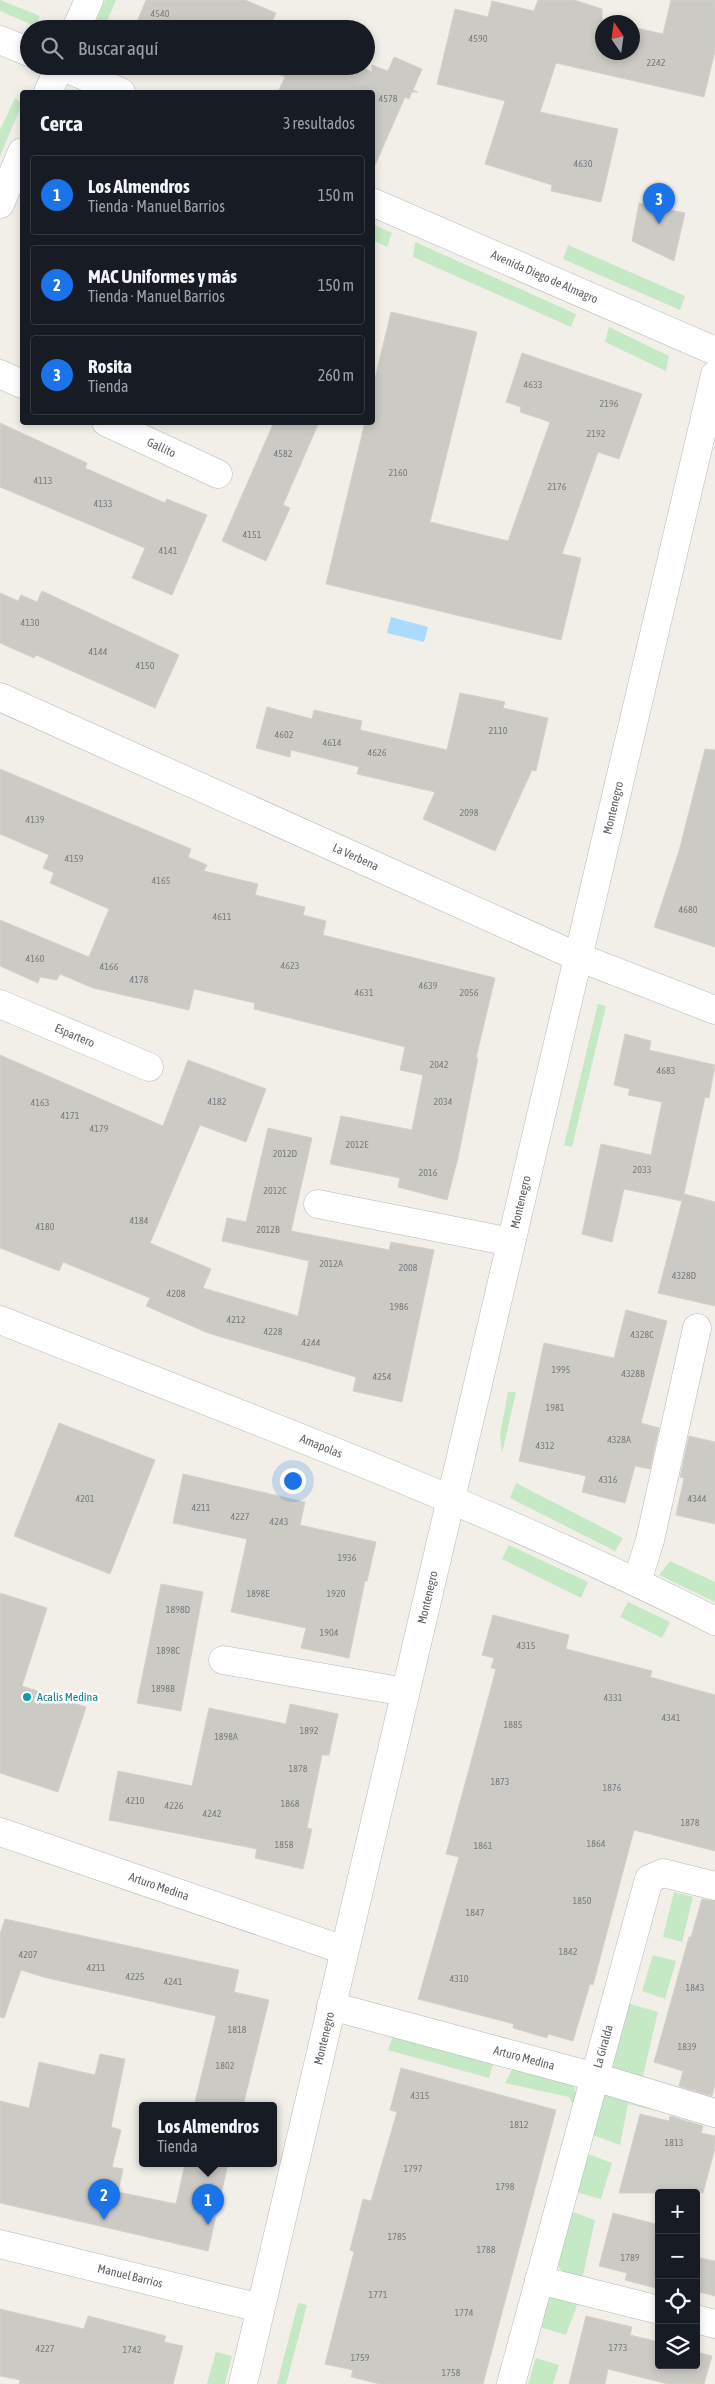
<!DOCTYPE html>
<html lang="es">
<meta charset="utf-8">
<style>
body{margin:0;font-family:"Asap Condensed",sans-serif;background:#20242c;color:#f1f3f6}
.controls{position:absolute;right:15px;bottom:15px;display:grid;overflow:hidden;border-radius:5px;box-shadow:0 2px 8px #0003}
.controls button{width:45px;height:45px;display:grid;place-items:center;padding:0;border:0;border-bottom:1px solid #363941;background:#171b24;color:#f1f3f6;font:25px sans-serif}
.compass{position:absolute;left:595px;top:15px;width:45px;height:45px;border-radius:50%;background:#171b24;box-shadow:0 2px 8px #0003;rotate:347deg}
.you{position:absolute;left:292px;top:1480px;width:18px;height:18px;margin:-12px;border:4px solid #fff;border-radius:50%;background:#1a73e8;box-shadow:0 0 0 8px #1a73e833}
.badge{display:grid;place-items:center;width:32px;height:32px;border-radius:50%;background:#1a73e8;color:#fff;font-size:16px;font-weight:700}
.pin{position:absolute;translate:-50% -41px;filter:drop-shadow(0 1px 2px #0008)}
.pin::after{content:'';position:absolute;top:26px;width:18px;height:15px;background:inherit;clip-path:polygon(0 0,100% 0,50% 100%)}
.popup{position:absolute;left:139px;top:2102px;width:138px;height:65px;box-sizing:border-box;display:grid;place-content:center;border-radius:5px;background:#171b24;filter:drop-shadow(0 1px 4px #0005);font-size:16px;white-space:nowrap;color:#9ea1a6}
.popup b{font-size:19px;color:#f1f3f6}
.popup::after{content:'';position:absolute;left:50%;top:100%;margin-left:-10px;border:10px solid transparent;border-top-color:#171b24}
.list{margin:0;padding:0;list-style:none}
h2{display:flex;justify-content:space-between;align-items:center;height:65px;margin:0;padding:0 20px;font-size:21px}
h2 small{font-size:16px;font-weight:400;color:#9ea1a6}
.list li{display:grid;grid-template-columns:32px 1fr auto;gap:15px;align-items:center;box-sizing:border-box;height:80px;margin:0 10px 10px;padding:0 10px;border:1px solid #363941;border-radius:5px}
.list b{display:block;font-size:19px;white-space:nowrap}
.list p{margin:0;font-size:16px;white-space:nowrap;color:#9ea1a6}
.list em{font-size:16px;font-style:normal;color:#9ea1a6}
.icon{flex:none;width:28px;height:28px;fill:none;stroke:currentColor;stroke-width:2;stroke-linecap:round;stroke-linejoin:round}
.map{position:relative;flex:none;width:715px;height:2384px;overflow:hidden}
.search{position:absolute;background:#171b24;box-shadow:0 2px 8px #0003;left:20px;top:20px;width:355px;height:55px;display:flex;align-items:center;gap:12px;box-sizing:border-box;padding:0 18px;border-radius:28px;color:#9ea1a6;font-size:19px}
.panel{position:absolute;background:#171b24;box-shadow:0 2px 8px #0003;left:20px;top:90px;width:355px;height:335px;border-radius:5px}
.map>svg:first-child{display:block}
.green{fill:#c5e8c5}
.water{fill:#aadaff}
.building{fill:#cccac5;stroke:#d6d1c6}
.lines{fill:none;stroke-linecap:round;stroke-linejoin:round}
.street-casing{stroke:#b5b8bc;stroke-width:29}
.secondary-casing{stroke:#b6babf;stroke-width:29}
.street{stroke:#fff;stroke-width:28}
.secondary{stroke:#fff;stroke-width:28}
.culture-dot{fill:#0f9aa8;stroke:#fff;stroke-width:2}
.labels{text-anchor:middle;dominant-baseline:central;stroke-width:5;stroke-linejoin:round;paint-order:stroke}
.number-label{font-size:10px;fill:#7a7d7f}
.street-label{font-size:12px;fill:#5f6368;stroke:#fff}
.culture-label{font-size:12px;fill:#0d838f;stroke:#fff;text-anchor:start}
</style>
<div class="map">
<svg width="715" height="2384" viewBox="0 0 715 2384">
<rect width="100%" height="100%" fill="#f1efe8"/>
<!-- green -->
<path class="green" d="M0,0L40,16L35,26L0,11Z
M105,0H116L104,28L95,24Z
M15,98L22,104L0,156V130Z
M373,224L392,233L387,247L373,240Z
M415,242L576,314L571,327L413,257Z
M568,245L685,296L680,310L563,259Z
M609,327L669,356L666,371L605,342Z
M598,1004L606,1006L572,1147L564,1145Z
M508,1392H516L502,1453L500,1435Z
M516,1483L623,1538L615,1551L510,1498Z
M509,1545L588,1582L581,1598L502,1559Z
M670,1561L715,1582V1602L659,1575Z
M628,1602L670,1622L662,1638L620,1617Z
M674,1892L693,1897L682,1942L663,1937Z
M653,1955L676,1961L665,1999L642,1991Z
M627,2003L658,2012L642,2080L615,2073L611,2059Z
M393,2036L493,2064L489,2078L388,2050Z
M513,2068L573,2084L577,2096L574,2106L569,2097L505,2083Z
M609,2091L715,2125L628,2104L620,2145L593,2135L602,2096Z
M588,2154L612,2163L601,2199L576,2192Z
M570,2211L595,2220L582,2280C570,2276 560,2274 557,2261Z
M549,2296L579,2300L566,2335L540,2327Z
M298,2303L307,2305L286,2384H277Z
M216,2352L232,2356L225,2384H207Z
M536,2358L559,2365L553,2384H528Z"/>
<!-- water -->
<path class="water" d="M391,617L428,627L424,642L387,633Z"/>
<!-- building -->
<path class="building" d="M146,0H245L276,13L270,26L275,29H134Z
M538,0H574L602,9V20L613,22H602V52H632V27L663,34L671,0H715V51L704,97L556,63L540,112L618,129L601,202L551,191L552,185L485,164L505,101L437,84L455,9L488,17L492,1L534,11Z
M394,57L422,69L413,90L418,92H412L409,99L405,97L372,172V92H278L285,77L262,66H359L372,72V65L388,71Z
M639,203L685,213L674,261L632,241Z
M391,312L477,332L430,522L508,541L550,422L520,412L521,407L506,402L522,353L642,394L619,459L598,452L562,554L581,558L561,640L326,584L365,422H372V391Z
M274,422H319L283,505L290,508L266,561L222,541Z
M0,423L87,463L85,468L165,503L167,499L207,515L172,595L132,578L145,548L0,487Z
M42,591L179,655L155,708L36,655L34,658L0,643V593L18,601L21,595L37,602Z
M460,693L505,702L503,708L548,718L536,771L532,770L495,851L423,819L435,792L357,774L359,767L291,750L290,757L256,748L267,707L312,719L314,710L362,721L360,730L447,750Z
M705,749L715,750V947L654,927L679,851Z
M0,769L191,849L188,857L207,865L204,871L258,884L255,895L305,907L303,915L326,921L323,935L495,978L476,1058H478L458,1158L447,1200L398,1187L400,1178L330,1164L341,1116L412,1130L423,1075L400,1070L405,1047L254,1009L255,1003L194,989L189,1010L93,988L60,974L57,980L40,977L38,983L0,966V920L89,957L109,909L50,883L54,873L43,868L49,855L0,834Z
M625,1034L651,1041L649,1050L715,1065L709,1098L705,1097L684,1194L715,1202V1306L658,1293L682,1201L624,1189L612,1242L582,1234L601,1144L651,1155L662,1102L628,1095L630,1089L614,1085Z
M0,1055L163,1126L188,1060L266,1089L246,1142L200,1125L150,1243L211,1269L203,1288L298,1316L309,1261L222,1241L227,1218L246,1222L268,1128L312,1138L291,1231L389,1250L391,1242L434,1250L402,1402L353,1391L356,1377L208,1333L146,1306L150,1298L63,1262L59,1271L0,1248Z
M626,1310L667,1321L641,1423L659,1428L650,1469L635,1466L625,1503L582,1492L586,1476L519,1461L544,1343L614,1358Z
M59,1423L155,1460L110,1574L14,1536Z
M689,1436L715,1442V1524L676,1515L684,1478L680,1477Z
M183,1474L305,1502L300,1525L376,1542L367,1581H365L349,1658L301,1648L306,1628L231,1612L247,1539L173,1523Z
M161,1584L203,1592L181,1711L137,1703Z
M0,1593L47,1608L22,1686L86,1707L58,1792L0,1773Z
M493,1615L569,1635L566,1649L652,1671L650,1677L715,1695V1851L634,1830L593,1985L590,1984L573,2041L548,2034L547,2038L513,2028L514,2024L418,1999L459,1857L446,1854L496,1669L491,1668L494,1658L482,1655Z
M290,1704L338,1714L329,1755H322L307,1828L312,1829L303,1869L255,1858L257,1849L109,1820L118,1771L192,1786L209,1708L286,1724Z
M702,1899L715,1901V2084L712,2096L679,2086L683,2071L654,2062L689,1937H691Z
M5,1919L239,1970L234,1992L269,2000L243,2106H194L216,2016L43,1977L21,1970L4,2018L0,2017V1934Z
M100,2054L125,2059L111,2127L121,2130L112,2167L123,2169L118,2192L176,2204L185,2164H228L208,2251L0,2203V2101L29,2108L39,2062L95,2075Z
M401,2068L556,2110L483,2384H380L351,2377L353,2370L325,2364L354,2252L350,2250L363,2199L371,2201L397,2112L390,2110Z
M640,2114L669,2121L670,2116L703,2126L701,2133L715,2136V2148L703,2193H619Z
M613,2213L659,2225V2289L625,2280L627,2273L599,2266Z
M696,2257L715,2261V2296L696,2291Z
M0,2309L84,2329L88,2316L166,2336L164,2342L183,2346L173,2384H19L20,2380L0,2376Z
M586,2316L632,2327L630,2335L659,2342V2365H696V2352L712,2356L704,2384H668L608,2369L605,2384H569Z"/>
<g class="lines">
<!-- street casing -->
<g class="street-casing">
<g id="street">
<path d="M76,29L89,0"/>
<path d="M48,92L60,66"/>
<path d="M0,204L22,152"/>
<path d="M0,374L22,384"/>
<path id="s1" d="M106,422L218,474"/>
<path id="s2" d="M0,697L578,957L715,1010"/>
<path id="s3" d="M0,1004L149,1067"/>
<path d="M318,1204L511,1242"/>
<path d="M637,1582L650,1540L697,1328"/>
<path d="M223,1660L405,1692"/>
<path id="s4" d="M0,1832L344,1950"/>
<path id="s5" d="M331,2006L595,2077L715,2113"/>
<path id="s6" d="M0,2244L260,2308"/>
<path d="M539,2280L659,2310"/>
<path d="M696,2319L715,2324"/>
<path id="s7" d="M511,2384L649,1879L663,1873L715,1886"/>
</g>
</g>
<!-- secondary casing -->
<g class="secondary-casing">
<g id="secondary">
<path d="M0,40L29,52"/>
<path d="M61,66L121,92"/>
<path id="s8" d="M372,202L715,351"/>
<path id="s9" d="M0,1320C240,1415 484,1504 715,1621"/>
<path id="s10" d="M243,2384L715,375"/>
</g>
</g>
<!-- street -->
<use href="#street" class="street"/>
<!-- secondary -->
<use href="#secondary" class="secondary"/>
</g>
<!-- markers -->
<circle class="culture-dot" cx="27" cy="1697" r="5"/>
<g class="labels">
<!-- number labels -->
<g class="number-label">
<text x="160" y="13">4540</text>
<text x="478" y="38">4590</text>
<text x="656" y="62">2242</text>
<text x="388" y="98">4578</text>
<text x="583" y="163">4630</text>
<text x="533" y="384">4633</text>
<text x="609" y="403">2196</text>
<text x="596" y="433">2192</text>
<text x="283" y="453">4582</text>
<text x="398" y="472">2160</text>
<text x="43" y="480">4113</text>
<text x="557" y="486">2176</text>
<text x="103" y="503">4133</text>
<text x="252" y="534">4151</text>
<text x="168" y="550">4141</text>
<text x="30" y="622">4130</text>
<text x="98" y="651">4144</text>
<text x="145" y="665">4150</text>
<text x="498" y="730">2110</text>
<text x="284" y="734">4602</text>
<text x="332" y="742">4614</text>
<text x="377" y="752">4626</text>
<text x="469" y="812">2098</text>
<text x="35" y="819">4139</text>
<text x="74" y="858">4159</text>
<text x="161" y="880">4165</text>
<text x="688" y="909">4680</text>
<text x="222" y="916">4611</text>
<text x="35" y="958">4160</text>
<text x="290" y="965">4623</text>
<text x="109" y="966">4166</text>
<text x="139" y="979">4178</text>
<text x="428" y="985">4639</text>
<text x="364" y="992">4631</text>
<text x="469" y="992">2056</text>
<text x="439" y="1064">2042</text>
<text x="666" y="1070">4683</text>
<text x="217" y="1101">4182</text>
<text x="443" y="1101">2034</text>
<text x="40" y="1102">4163</text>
<text x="70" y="1115">4171</text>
<text x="99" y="1128">4179</text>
<text x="357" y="1144">2012E</text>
<text x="285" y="1153">2012D</text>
<text x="642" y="1169">2033</text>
<text x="428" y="1172">2016</text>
<text x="275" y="1190">2012C</text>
<text x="139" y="1220">4184</text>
<text x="45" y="1226">4180</text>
<text x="268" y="1229">2012B</text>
<text x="331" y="1263">2012A</text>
<text x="408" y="1267">2008</text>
<text x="684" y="1275">4328D</text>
<text x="176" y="1293">4208</text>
<text x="399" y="1306">1986</text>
<text x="236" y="1319">4212</text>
<text x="273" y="1331">4228</text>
<text x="642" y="1334">4328C</text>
<text x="311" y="1342">4244</text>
<text x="561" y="1369">1995</text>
<text x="633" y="1373">4328B</text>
<text x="382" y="1376">4254</text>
<text x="555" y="1407">1981</text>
<text x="619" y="1439">4328A</text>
<text x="545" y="1445">4312</text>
<text x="608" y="1479">4316</text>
<text x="85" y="1498">4201</text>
<text x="697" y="1498">4344</text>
<text x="201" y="1507">4211</text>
<text x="240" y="1516">4227</text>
<text x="279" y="1521">4243</text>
<text x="347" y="1557">1936</text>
<text x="258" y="1593">1898E</text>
<text x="336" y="1593">1920</text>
<text x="178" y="1609">1898D</text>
<text x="329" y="1632">1904</text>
<text x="526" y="1645">4315</text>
<text x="168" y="1650">1898C</text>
<text x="163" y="1688">1898B</text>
<text x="613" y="1697">4331</text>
<text x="671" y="1717">4341</text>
<text x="513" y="1724">1885</text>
<text x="309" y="1730">1892</text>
<text x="226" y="1736">1898A</text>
<text x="298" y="1768">1878</text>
<text x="500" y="1781">1873</text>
<text x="612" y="1787">1876</text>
<text x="135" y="1800">4210</text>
<text x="290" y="1803">1868</text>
<text x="174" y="1805">4226</text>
<text x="212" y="1813">4242</text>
<text x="690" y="1822">1878</text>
<text x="596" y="1843">1864</text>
<text x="284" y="1844">1858</text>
<text x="483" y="1845">1861</text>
<text x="582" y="1900">1850</text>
<text x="475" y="1912">1847</text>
<text x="568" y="1951">1842</text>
<text x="28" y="1954">4207</text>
<text x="96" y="1967">4211</text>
<text x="135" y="1976">4225</text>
<text x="459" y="1978">4310</text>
<text x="173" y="1981">4241</text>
<text x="695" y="1987">1843</text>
<text x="237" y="2029">1818</text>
<text x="687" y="2046">1839</text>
<text x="225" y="2065">1802</text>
<text x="420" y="2095">4315</text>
<text x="519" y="2124">1812</text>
<text x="674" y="2142">1813</text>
<text x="413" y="2168">1797</text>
<text x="505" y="2186">1798</text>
<text x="397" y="2236">1785</text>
<text x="486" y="2249">1788</text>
<text x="630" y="2257">1789</text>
<text x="378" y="2294">1771</text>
<text x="464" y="2312">1774</text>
<text x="618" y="2347">1773</text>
<text x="45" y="2348">4227</text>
<text x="132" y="2349">1742</text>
<text x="360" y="2357">1759</text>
<text x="451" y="2372">1758</text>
</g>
<!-- street labels -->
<g class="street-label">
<text stroke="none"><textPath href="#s8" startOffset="188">Avenida Diego de Almagro</textPath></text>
<text stroke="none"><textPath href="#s1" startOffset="61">Gallito</textPath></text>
<text stroke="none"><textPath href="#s10" startOffset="1619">Montenegro</textPath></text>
<text stroke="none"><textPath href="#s2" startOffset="390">La Verbena</textPath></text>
<text stroke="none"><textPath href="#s3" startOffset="81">Espartero</textPath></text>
<text stroke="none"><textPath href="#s10" startOffset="1214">Montenegro</textPath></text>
<text stroke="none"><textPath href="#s9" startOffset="345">Amapolas</textPath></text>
<text stroke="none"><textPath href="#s10" startOffset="808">Montenegro</textPath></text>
<text stroke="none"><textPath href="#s4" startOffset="168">Arturo Medina</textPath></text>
<text stroke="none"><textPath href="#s10" startOffset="355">Montenegro</textPath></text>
<text stroke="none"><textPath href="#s7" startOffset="350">La Giralda</textPath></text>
<text stroke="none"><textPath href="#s5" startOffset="200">Arturo Medina</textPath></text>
<text stroke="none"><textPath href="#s6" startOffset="134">Manuel Barrios</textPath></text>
</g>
<!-- culture labels -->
<g class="culture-label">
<text x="37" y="1697">Acalis Medina</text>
</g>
</g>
</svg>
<div class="controls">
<button>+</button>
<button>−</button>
<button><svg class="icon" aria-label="locate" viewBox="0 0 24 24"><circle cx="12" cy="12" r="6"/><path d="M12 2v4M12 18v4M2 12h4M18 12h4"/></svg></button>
<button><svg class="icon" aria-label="layers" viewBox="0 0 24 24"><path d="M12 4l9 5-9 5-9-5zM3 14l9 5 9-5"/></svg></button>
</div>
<svg class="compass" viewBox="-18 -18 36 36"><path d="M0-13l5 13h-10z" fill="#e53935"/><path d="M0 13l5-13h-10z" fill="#9ea1a6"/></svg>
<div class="you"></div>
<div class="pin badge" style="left:208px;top:2225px">1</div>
<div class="popup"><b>Los Almendros</b>Tienda</div>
<div class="pin badge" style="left:104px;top:2220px">2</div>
<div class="pin badge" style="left:659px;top:224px">3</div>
<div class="search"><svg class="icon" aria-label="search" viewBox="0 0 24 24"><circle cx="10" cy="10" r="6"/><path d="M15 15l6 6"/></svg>Buscar aquí</div>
<section class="panel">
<h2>Cerca<small>3 resultados</small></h2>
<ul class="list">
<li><span class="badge">1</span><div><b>Los Almendros</b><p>Tienda · Manuel Barrios</p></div><em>150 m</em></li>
<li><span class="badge">2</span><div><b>MAC Uniformes y más</b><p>Tienda · Manuel Barrios</p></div><em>150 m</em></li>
<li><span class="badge">3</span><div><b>Rosita</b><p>Tienda</p></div><em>260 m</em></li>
</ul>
</section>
</div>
